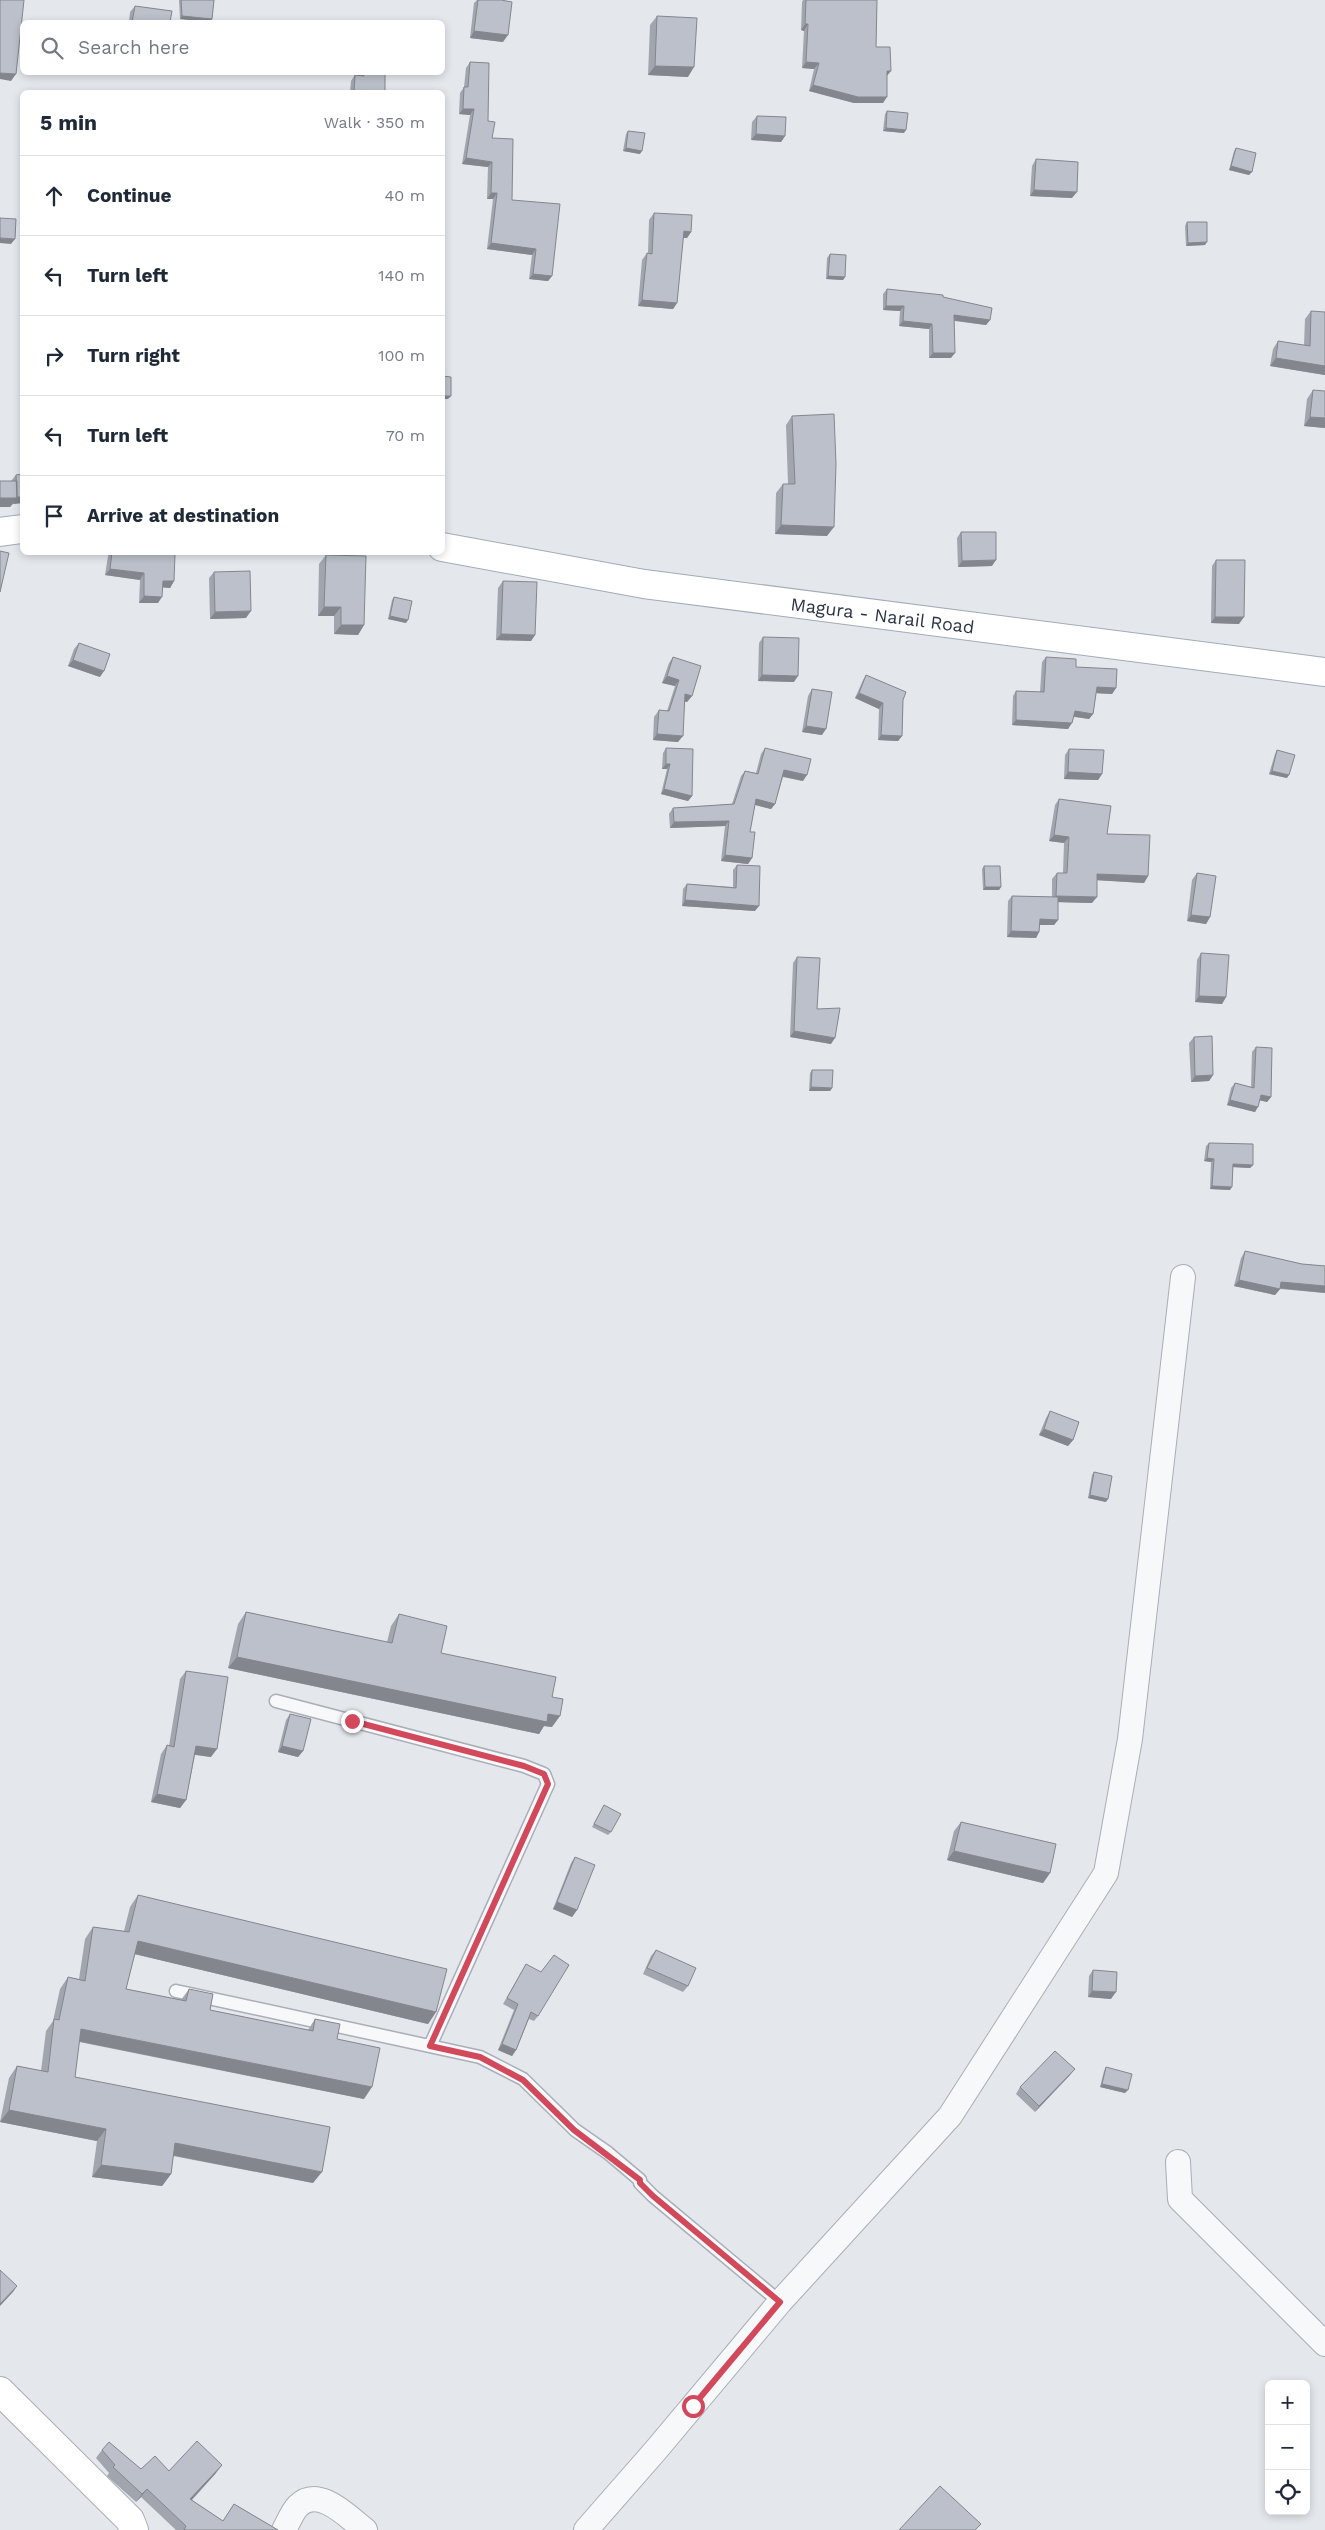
<!DOCTYPE html>
<meta charset="utf-8">
<style>
body{margin:0;font-family:"Work Sans",sans-serif;background:#f6f6f7;color:#1f2937}
.controls{position:absolute;right:15px;bottom:15px;display:grid;overflow:hidden;border-radius:8px;box-shadow:0 2px 8px #0003}
.controls button{width:45px;height:45px;display:grid;place-items:center;padding:0;border:0;border-bottom:1px solid #e0e1e3;background:#fff;color:#1f2937;font:25px sans-serif}
.stop{position:absolute;width:15px;height:15px;margin:-11px;border:4px solid #d1495b;border-radius:50%;background:#fff}
.stop.end{background:#d1495b;border-color:#fff;box-shadow:0 1px 5px #0008}
.list{margin:0;padding:0;list-style:none}
h2{display:flex;justify-content:space-between;align-items:center;height:65px;margin:0;padding:0 20px;font-size:21px}
h2 small{font-size:16px;font-weight:400;color:#747a83}
.list li{display:grid;grid-template-columns:32px 1fr auto;gap:15px;align-items:center;box-sizing:border-box;height:80px;padding:0 20px;border-top:1px solid #e0e1e3}
.list b{display:block;font-size:19px;white-space:nowrap}
.list em{font-size:16px;font-style:normal;color:#747a83}
.icon{flex:none;width:28px;height:28px;fill:none;stroke:currentColor;stroke-width:2;stroke-linecap:round;stroke-linejoin:round}
.map{position:relative;flex:none;width:1325px;height:2530px;overflow:hidden}
.search{position:absolute;background:#fff;box-shadow:0 2px 8px #0003;left:20px;top:20px;width:425px;height:55px;display:flex;align-items:center;gap:12px;box-sizing:border-box;padding:0 18px;border-radius:8px;color:#747a83;font-size:19px}
.panel{position:absolute;background:#fff;box-shadow:0 2px 8px #0003;left:20px;top:90px;width:425px;height:465px;border-radius:8px}
.map>svg:first-child{display:block}
.lines{fill:none;stroke-linecap:round;stroke-linejoin:round}
.lane-casing{stroke:#a9aeb7;stroke-width:15}
.street-casing{stroke:#a9aeb7;stroke-width:26}
.secondary-casing{stroke:#a9aeb7;stroke-width:30}
.primary-casing{stroke:#a3abb8;stroke-width:30}
.lane{stroke:#f7f8fa;stroke-width:12}
.street{stroke:#f7f8fa;stroke-width:24}
.secondary{stroke:#fff;stroke-width:28}
.primary{stroke:#fff;stroke-width:28}
.wall{fill:#a1a5ae}
.shaded-wall{fill:#83868d}
.building{fill:#bbc0ca;stroke:#83868d}
.route{stroke:#d1495b;stroke-width:6}
.labels{text-anchor:middle;dominant-baseline:central;stroke-width:4.5;stroke-linejoin:round;paint-order:stroke}
.street-label{font-size:18px;fill:#2b3445;stroke:#f4f6f9}
</style>
<div class="map">
<svg width="1325" height="2530" viewBox="0 0 1325 2530">
<rect width="100%" height="100%" fill="#e4e7ec"/>
<g class="lines">
<!-- lane casing -->
<g class="lane-casing">
<path id="lane" d="M276,1701L524,1766L544,1774L548,1784L430,2046
M176,1991L480,2057L523,2079L575,2130L608,2153L640,2180V2183L653,2196L780,2302"/>
</g>
<!-- street casing -->
<g class="street-casing">
<path id="street" d="M1178,2162L1180,2199L1325,2344
M284,2530C288,2523 292,2512 298,2506C319,2485 349,2518 365,2530
M586,2530L656,2450L780,2302L950,2116L1106,1873L1130,1739L1183,1277"/>
</g>
<!-- secondary casing -->
<g class="secondary-casing">
<path id="secondary" d="M0,2391L130,2520L134,2530"/>
</g>
<!-- primary casing -->
<g class="primary-casing">
<g id="primary">
<path d="M0,532L22,529"/>
<path id="s1" d="M442,547L644,584L1325,672"/>
</g>
</g>
<!-- lane -->
<use href="#lane" class="lane"/>
<!-- street -->
<use href="#street" class="street"/>
<!-- secondary -->
<use href="#secondary" class="secondary"/>
<!-- primary -->
<use href="#primary" class="primary"/>
</g>
<!-- wall -->
<path class="wall" d="M179,0H214L212,19L210,22L180,19Z
M477,0H501L503,42L470,38L474,3Z
M803,0H877L876,47L887,77L883,103H854L809,91L814,69L802,68L804,31L801,30L802,2Z
M135,6L170,22H129L130,12Z
M657,16L688,77L648,75L650,25Z
M470,62L492,138L512,200L552,276L548,281L529,279L532,255L487,249L493,199H487L488,167L462,164L470,115L459,114L460,93L464,87L466,68Z
M360,72H385V92H350L351,81L355,75L360,76Z
M887,111L904,133L883,131L885,114Z
M757,116L785,136L781,142L751,140L752,122Z
M628,131L640,154L623,151L626,134Z
M1236,148L1249,175L1229,170L1234,151Z
M1036,159L1072,198L1030,196L1032,166Z
M654,213L691,232L687,238H683L677,303L673,309L638,306L642,260L647,253H648L649,220Z
M1187,222L1205,245L1186,246L1185,226Z
M830,254L845,277L843,280L826,279L827,258Z
M887,289L943,297L990,320L986,325L954,321L951,358H929V329L899,326L900,311L883,310V294Z
M1311,311L1325,375L1270,366L1273,349L1278,341L1304,345L1305,319Z
M1313,390L1325,428L1304,426L1307,399Z
M792,416L827,536L775,534L776,493L783,484H788L786,425Z
M16,475L22,503L13,504L10,507H0V481H11Z
M961,532L992,566L958,567L957,538Z
M110,552H131L142,554V552H167L174,581L170,588L162,587L158,603H139L140,580L105,575L108,556Z
M326,555L364,625L358,635L334,634V616H318L319,564Z
M1216,560L1239,624L1211,623L1212,566Z
M214,572L246,618L210,619L209,578Z
M503,581L535,635L531,641L496,640L498,588Z
M394,597L406,623L388,619L392,600Z
M763,637L794,682L758,681L759,643Z
M79,643L100,677L68,666L74,649Z
M673,657L692,696L687,702H685L678,742L653,740L654,717L659,710L667,711L675,686L662,683L669,663Z
M1046,657L1076,667L1116,688L1112,694L1096,693L1093,714L1089,719L1074,717L1068,729L1012,725L1013,696L1016,691L1040,692L1042,662Z
M866,675L903,700L902,736L898,741L878,740L879,709L855,698L863,680Z
M812,689L822,735L802,732L808,696Z
M666,748L692,796L688,801L661,794L667,769H662L663,753Z
M765,748L803,781L783,777L775,804L771,809L755,805L750,832L752,858L748,864L721,861L725,826L670,828L669,814L673,808L732,804L741,776L745,771L756,773L761,754Z
M1069,749L1102,774L1098,780L1064,779L1065,755Z
M1277,750L1287,778L1269,774L1275,754Z
M1059,799L1107,834L1148,876L1144,883L1097,880L1092,903L1058,902V920L1054,925H1040L1039,932L1036,938L1007,937L1008,901L1012,896L1052,897V879L1057,873H1063L1064,843L1049,841L1055,805Z
M737,865L755,911L682,906L683,889L687,884L733,887V870Z
M984,866L1001,887L999,890H983L982,869Z
M1197,873L1210,917L1206,924L1187,921L1192,880Z
M1201,953L1226,997L1222,1004L1195,1002L1197,960Z
M797,957L817,1009L831,1044L790,1037L793,963Z
M1194,1037L1213,1075L1209,1081L1191,1082L1189,1043Z
M1256,1047L1271,1097L1267,1102L1260,1100L1255,1112L1227,1105L1231,1088L1235,1083L1251,1087L1252,1052Z
M812,1070L832,1088L830,1091H809L810,1073Z
M1209,1143L1253,1165L1250,1168L1233,1167L1230,1190L1210,1189L1211,1162L1204,1161L1206,1146Z
M1245,1251L1302,1264L1325,1266V1293L1280,1289L1275,1295L1234,1286L1241,1258Z
M1050,1411L1073,1440L1068,1446L1039,1435L1046,1418Z
M1094,1472L1106,1502L1088,1498L1092,1475Z
M246,1612L387,1642L391,1626L399,1614L441,1653L552,1697V1727L544,1726L539,1734L228,1668L238,1624Z
M186,1671L211,1757L195,1755L186,1800L180,1808L151,1802L161,1754L167,1745L169,1746L180,1679Z
M290,1714L303,1751L298,1757L278,1752L286,1720Z
M604,1805L611,1832L608,1835L592,1827Z
M961,1822L1050,1873L1043,1883L947,1860L954,1831Z
M575,1857L577,1910L572,1917L553,1909L571,1863Z
M138,1895L436,2012L428,2024L135,1954L126,1989L181,2000L189,1989L210,2010L308,2030L315,2019L337,2039L364,2099L79,2042L75,2077L313,2183L173,2156L171,2174L162,2186L92,2177L97,2141L0,2122L9,2078L17,2066L41,2071L46,2031L53,2021L60,1989L68,1977L79,1979L85,1939L93,1927L124,1931L130,1907Z
M656,1950L688,1986L683,1992L643,1974L651,1956Z
M526,1964L538,2016L534,2021L529,2019L516,2050L512,2056L498,2050L514,2010L503,2004Z
M1093,1970L1111,1999L1088,1997L1089,1976Z
M1106,2067L1125,2093L1100,2087L1104,2071Z
M1070,2075L1035,2112L1016,2094L1020,2087Z
M102,2450L141,2469L216,2473L192,2500L223,2521L234,2504L278,2530H176L141,2497L136,2502L107,2476L109,2473L96,2458Z"/>
<!-- shaded-wall -->
<path class="shaded-wall" d="M182,16L212,19L210,22L180,19Z
M805,24H808L804,31L801,30Z
M474,31L508,35L503,42L470,38Z
M806,62L819,63L814,69L802,68Z
M655,66L694,67L688,77L648,75Z
M887,71H891L886,77Z
M0,73L16,74L11,81L0,79Z
M813,85L887,97L883,103H854L809,91Z
M463,109H474L470,115L459,114Z
M886,128L906,130L904,133L883,131Z
M756,134L785,136L781,142L751,140Z
M626,148L642,151L640,154L623,151Z
M466,158L492,162L488,167L462,164Z
M1231,166L1252,172L1249,175L1229,170Z
M1034,190L1077,192L1072,198L1030,196Z
M491,193H497L493,199H487Z
M684,231L691,232L687,238H680Z
M0,238L15,239L11,244L0,243Z
M1207,242L1205,245L1186,246L1188,243Z
M491,243L536,249L532,255L487,249Z
M533,274L552,276L548,281L529,279Z
M828,276L845,277L843,280L826,279Z
M642,300L677,303L673,309L638,306Z
M886,306H904L900,311L883,310Z
M954,315L990,320L986,325L951,320Z
M903,321L932,324L929,329L899,326Z
M933,353H955L951,358H929Z
M1276,358L1325,366V375L1270,366Z
M442,396H451L448,399H442Z
M1310,417L1325,418V428L1304,426Z
M17,497H22V503L13,504Z
M0,498H17L10,507H0Z
M781,525L834,527L827,536L775,534Z
M996,560L992,566L958,567L962,561Z
M110,569L144,573L140,580L105,575Z
M163,581H174L170,588L158,587Z
M144,596L162,597L158,603H139Z
M324,607H341L334,616H318Z
M251,611L246,618L210,619L215,612Z
M390,616L408,620L406,623L388,619Z
M1215,617H1244L1239,624L1211,623Z
M341,625H364L358,635L334,634Z
M501,634L535,635L531,641L496,640Z
M73,660L104,671L100,677L68,666Z
M762,675L798,676L794,682L758,681Z
M667,676L679,680L675,686L662,683Z
M1097,687L1116,688L1112,694L1093,693Z
M859,693L883,703L879,709L855,698Z
M685,694L692,696L687,702L681,700Z
M1075,711L1093,714L1089,719L1071,716Z
M1016,720L1072,723L1068,729L1012,725Z
M806,726L826,729L822,735L802,732Z
M657,734L683,736L678,742L653,740Z
M881,735L902,736L898,741L878,740Z
M666,764H670L667,769H662Z
M784,770L807,775L803,781L780,776Z
M1272,771L1289,775L1287,778L1269,774Z
M1068,772L1102,774L1098,780L1064,779Z
M664,789L692,796L688,801L661,794Z
M756,799L775,804L771,809L752,804Z
M729,821L725,826L670,828L674,822Z
M1054,835L1069,837L1064,843L1049,841Z
M725,855L752,858L748,864L721,861Z
M1097,874L1148,876L1144,883L1093,880Z
M985,887H1001L999,890H983Z
M1056,896L1097,897L1092,903L1052,902Z
M685,900L759,906L755,911L682,906Z
M1191,915L1210,917L1206,924L1187,921Z
M1040,919L1058,920L1054,925H1036Z
M1011,931L1039,932L1036,938L1007,937Z
M1199,996L1226,997L1222,1004L1195,1002Z
M794,1031L835,1038L831,1044L790,1037Z
M1213,1075L1209,1081L1191,1082L1195,1076Z
M811,1087L832,1088L830,1091H809Z
M1261,1095L1271,1097L1267,1102L1258,1100Z
M1230,1100L1258,1107L1255,1112L1227,1105Z
M1207,1158L1214,1159L1211,1162L1204,1161Z
M1233,1164L1253,1165L1250,1168L1231,1167Z
M1212,1186L1232,1187L1230,1190L1210,1189Z
M1239,1280L1280,1289L1275,1295L1234,1286Z
M1281,1282L1325,1286V1293L1277,1288Z
M1044,1429L1073,1440L1068,1446L1039,1435Z
M1090,1495L1108,1499L1106,1502L1088,1498Z
M237,1657L548,1714L560,1716L552,1727L544,1726L539,1734L228,1668Z
M196,1746L217,1749L211,1757L191,1754Z
M282,1746L303,1751L298,1757L278,1752Z
M157,1794L186,1800L180,1808L151,1802Z
M954,1851L1050,1873L1043,1883L947,1860Z
M557,1902L577,1910L572,1917L553,1909Z
M138,1941L436,2012L428,2024L130,1953Z
M1092,1991L1116,1992L1111,1999L1088,1997Z
M81,2029L372,2087L364,2099L72,2040Z
M502,2044L516,2050L512,2056L498,2050Z
M1075,2069L1070,2075L1035,2112L1039,2106Z
M1102,2084L1128,2090L1125,2093L1100,2087Z
M9,2110L106,2129L97,2141L0,2122Z
M175,2143L322,2172L313,2183L166,2154Z
M101,2165L171,2174L162,2186L92,2177Z
M17,2286L13,2292L0,2306V2304Z
M222,2465L216,2473L185,2507L190,2499Z
M147,2489L141,2497L136,2502L142,2494Z"/>
<!-- building -->
<path class="building" d="M0,0H24L16,74L0,73Z
M181,0H214L212,19L182,16Z
M478,0H501L512,2L508,35L474,31Z
M806,0H877L876,47H890L891,71H887V97H858L813,85L819,63L806,62L808,24H805Z
M135,6L172,11L170,22H132Z
M657,16L697,18L694,67L655,66Z
M470,62L489,63L488,121L495,122L492,138L513,139L512,200L560,204L552,276L533,274L536,249L491,243L497,193H491L492,162L466,158L474,109H463L464,87H468Z
M364,72H385V92H354L355,75L364,76Z
M887,111L908,113L906,130L886,128Z
M757,116L786,117L785,136L756,134Z
M628,131L645,133L642,151L626,148Z
M1236,148L1256,153L1252,172L1231,166Z
M1036,159L1078,162L1077,192L1034,190Z
M654,213L692,215L691,232L684,231L677,303L642,300L647,253L652,254Z
M0,218L16,219L15,239L0,238Z
M1187,222H1207V242L1188,243Z
M830,254L846,255L845,277L828,276Z
M887,289L943,295V297L992,308L990,320L954,315L955,353H933L932,324L903,321L904,306H886Z
M1311,311L1325,312V366L1276,358L1278,341L1310,346Z
M442,376L451,377V396H442Z
M1313,390L1325,391V418L1310,417Z
M834,414L836,464L834,527L781,525L783,484H795L792,416Z
M22,474V497H17L16,475Z
M0,481H17V498H0Z
M961,532H996V560L962,561Z
M0,551L9,553L0,592Z
M112,552H131L146,554V552H167V554H175L174,581H163L162,597L144,596V573L110,569Z
M326,555L366,556L364,625H341V607H324Z
M1216,560H1245L1244,617H1215Z
M250,571L251,611L215,612L214,572Z
M503,581L537,582L535,635L501,634Z
M394,597L412,601L408,620L390,616Z
M763,637L799,638L798,676L762,675Z
M79,643L110,654L104,671L73,660Z
M673,657L701,666L692,696L685,694L683,736L657,734L659,710L669,711L679,680L667,676Z
M1046,657L1076,659V667L1117,669L1116,688L1097,687L1093,714L1075,711L1072,723L1016,720V691L1044,692Z
M866,675L906,692L903,700L902,736L881,735L883,703L859,693Z
M812,689L832,692L826,729L806,726Z
M666,748L693,749L692,796L664,789L670,764H666Z
M765,748L811,759L807,775L784,770L775,804L756,799L750,832H755L752,858L725,855L729,821L674,822L673,808L734,804L745,771L758,774Z
M1069,749L1104,750L1102,774L1068,772Z
M1277,750L1295,755L1289,775L1272,771Z
M1059,799L1111,806L1107,834L1150,835L1148,876L1097,874V897L1056,896L1057,873H1067L1069,837L1054,835Z
M737,865L760,866L759,906L685,900L687,884L736,888Z
M984,866H1000L1001,887H985Z
M1197,873L1216,876L1210,917L1191,915Z
M1012,896L1058,897V920L1040,919L1039,932L1011,931Z
M1201,953L1229,955L1226,997L1199,996Z
M797,957L820,958L817,1009L840,1008L835,1038L794,1031Z
M1212,1036L1213,1075L1195,1076L1194,1037Z
M1256,1047L1272,1048L1271,1097L1261,1095L1258,1107L1230,1100L1235,1083L1254,1088Z
M812,1070H833L832,1088L811,1087Z
M1209,1143L1253,1144V1165L1233,1164L1232,1187L1212,1186L1214,1159L1207,1158Z
M1245,1251L1302,1264L1325,1266V1286L1281,1282L1280,1289L1239,1280Z
M1050,1411L1079,1422L1073,1440L1044,1429Z
M1094,1472L1112,1476L1108,1499L1090,1495Z
M246,1612L392,1643L399,1614L447,1626L441,1653L556,1677L552,1697L563,1699L560,1716L548,1714L547,1722L237,1657Z
M186,1671L228,1677L217,1749L196,1746L186,1800L157,1794L167,1745L174,1747Z
M290,1714L311,1719L303,1751L282,1746Z
M604,1805L621,1814L611,1832L594,1824Z
M961,1822L1056,1844L1050,1873L954,1851Z
M575,1857L595,1865L577,1910L557,1902Z
M138,1895L447,1969L436,2012L138,1941L126,1989L186,2001L189,1989L213,1994L210,2010L313,2031L315,2019L340,2024L337,2039L380,2048L372,2087L81,2029L75,2077L330,2127L322,2172L175,2143L171,2174L101,2165L106,2129L9,2110L17,2066L48,2072L54,2019L59,2020L68,1977L85,1981L93,1927L129,1932Z
M656,1950L696,1968L688,1986L647,1968Z
M554,1955L569,1965L538,2016L531,2012L516,2050L502,2044L518,2004L507,1998L526,1964L541,1972Z
M1093,1970L1117,1972L1116,1992L1092,1991Z
M1055,2051L1075,2069L1039,2106L1020,2087Z
M1106,2067L1132,2074L1128,2090L1102,2084Z
M0,2270L17,2286L0,2304Z
M197,2441L222,2465L190,2499L223,2521L234,2504L278,2530H184L186,2526L147,2489L142,2494L113,2467L115,2465L102,2450L109,2442L141,2469L155,2456L169,2471Z
M940,2486L981,2524L975,2530H899Z"/>
<g class="lines">
<!-- route -->
<path class="route" d="M352,1721L524,1766L544,1774L548,1784L430,2046L480,2057L523,2080L574,2130L640,2180V2183L653,2196L780,2302L693,2406"/>
</g>
<g class="labels">
<!-- street labels -->
<g class="street-label">
<text stroke="none"><textPath href="#s1" startOffset="446">Magura - Narail Road</textPath></text>
</g>
</g>
</svg>
<div class="controls">
<button>+</button>
<button>−</button>
<button><svg class="icon" aria-label="locate" viewBox="0 0 24 24"><circle cx="12" cy="12" r="6"/><path d="M12 2v4M12 18v4M2 12h4M18 12h4"/></svg></button>
</div>
<div class="stop" style="left:693px;top:2406px"></div>
<div class="stop end" style="left:352px;top:1721px"></div>
<div class="search"><svg class="icon" aria-label="search" viewBox="0 0 24 24"><circle cx="10" cy="10" r="6"/><path d="M15 15l6 6"/></svg>Search here</div>
<section class="panel">
<h2>5 min<small>Walk · 350 m</small></h2>
<ul class="list">
<li><svg class="icon" aria-label="ahead" viewBox="0 0 24 24"><path d="M12 20V5M6 11l6-6 6 6"/></svg><div><b>Continue</b></div><em>40 m</em></li>
<li><svg class="icon" aria-label="left" viewBox="0 0 24 24"><path d="M17 20v-9H6M10 6l-5 5 5 5"/></svg><div><b>Turn left</b></div><em>140 m</em></li>
<li><svg class="icon" aria-label="right" viewBox="0 0 24 24"><path d="M7 20v-9h11M14 6l5 5-5 5"/></svg><div><b>Turn right</b></div><em>100 m</em></li>
<li><svg class="icon" aria-label="left" viewBox="0 0 24 24"><path d="M17 20v-9H6M10 6l-5 5 5 5"/></svg><div><b>Turn left</b></div><em>70 m</em></li>
<li><svg class="icon" aria-label="arrive" viewBox="0 0 24 24"><path d="M6 21V4h12l-3 4 3 4H6"/></svg><div><b>Arrive at destination</b></div></li>
</ul>
</section>
</div>
